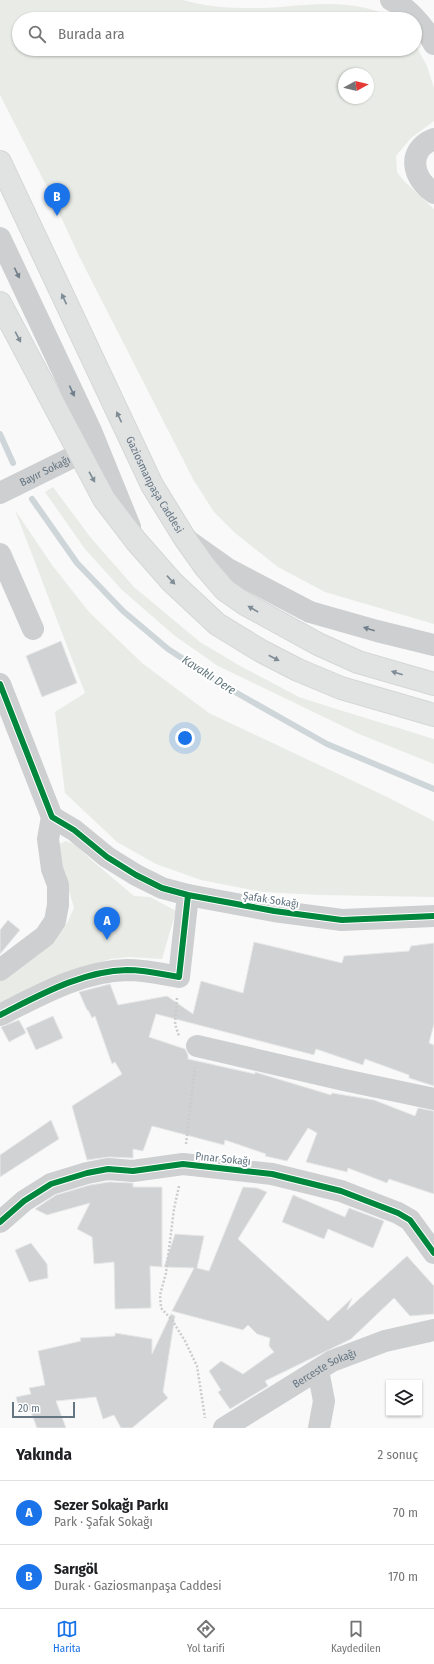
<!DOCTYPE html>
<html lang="tr">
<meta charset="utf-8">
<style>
body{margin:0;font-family:"Fira Sans Condensed",sans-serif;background:#f2f2f2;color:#202124}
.controls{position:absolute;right:12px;bottom:12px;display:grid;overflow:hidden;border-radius:0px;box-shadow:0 1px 3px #0004}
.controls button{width:36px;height:36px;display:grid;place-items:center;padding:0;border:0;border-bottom:1px solid #e0e0e0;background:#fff;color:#202124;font:20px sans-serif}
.compass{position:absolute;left:338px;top:68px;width:36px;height:36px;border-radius:50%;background:#fff;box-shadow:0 1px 3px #0004;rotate:82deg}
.scale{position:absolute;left:12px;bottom:10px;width:63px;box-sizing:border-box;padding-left:4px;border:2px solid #657683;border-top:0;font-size:11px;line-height:14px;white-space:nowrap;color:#657683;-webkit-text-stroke:3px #fff;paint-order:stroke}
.you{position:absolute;left:185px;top:738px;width:14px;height:14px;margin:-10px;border:3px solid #fff;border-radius:50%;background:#1a73e8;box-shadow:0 0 0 6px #1a73e833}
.badge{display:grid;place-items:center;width:26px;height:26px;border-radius:50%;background:#1a73e8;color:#fff;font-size:13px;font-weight:700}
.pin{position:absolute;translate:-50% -33px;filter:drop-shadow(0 1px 2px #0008)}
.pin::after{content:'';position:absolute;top:21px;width:14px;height:12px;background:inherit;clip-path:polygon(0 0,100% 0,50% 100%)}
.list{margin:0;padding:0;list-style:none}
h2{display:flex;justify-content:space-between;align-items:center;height:52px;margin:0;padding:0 16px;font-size:17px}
h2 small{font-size:13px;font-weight:400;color:#757577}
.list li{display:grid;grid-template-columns:26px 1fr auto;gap:12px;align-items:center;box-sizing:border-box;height:64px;padding:0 16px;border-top:1px solid #e0e0e0}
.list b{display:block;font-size:15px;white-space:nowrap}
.list p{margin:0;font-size:13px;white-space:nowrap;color:#757577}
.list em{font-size:13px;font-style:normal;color:#757577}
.icon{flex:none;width:22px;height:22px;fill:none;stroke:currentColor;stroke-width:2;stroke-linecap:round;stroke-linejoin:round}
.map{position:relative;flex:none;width:434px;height:1428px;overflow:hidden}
.search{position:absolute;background:#fff;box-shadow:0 1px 3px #0004;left:12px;right:12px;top:12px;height:44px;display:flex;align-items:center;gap:10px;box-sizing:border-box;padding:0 14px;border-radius:22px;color:#757577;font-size:15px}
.sheet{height:180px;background:#fff}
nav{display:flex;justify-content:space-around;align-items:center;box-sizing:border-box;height:56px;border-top:1px solid #e0e0e0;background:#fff;font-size:11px;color:#757577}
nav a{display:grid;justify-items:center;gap:2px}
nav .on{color:#1a73e8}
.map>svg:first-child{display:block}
.green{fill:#e8ebe6;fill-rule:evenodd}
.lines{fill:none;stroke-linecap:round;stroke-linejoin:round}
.stream{stroke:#ced6d9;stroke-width:6}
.building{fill:#d0d2d3;stroke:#e8e8e8}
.major-casing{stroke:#d5d6d7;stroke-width:24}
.path{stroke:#cbcccd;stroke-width:2.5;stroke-dasharray:2 2;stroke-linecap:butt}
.minor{stroke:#cecfd0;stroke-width:22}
.major{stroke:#e1e2e2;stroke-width:22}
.cycleway-casing{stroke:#fff;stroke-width:8}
.cycleway{stroke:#00873e;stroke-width:6}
.oneway{fill:#707f8b}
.oneway2{fill:#7e8c96}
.labels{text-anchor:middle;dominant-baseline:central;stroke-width:4;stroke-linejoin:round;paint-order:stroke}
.street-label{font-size:11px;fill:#657683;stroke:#fff}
.water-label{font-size:12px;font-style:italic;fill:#60757c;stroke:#fff}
</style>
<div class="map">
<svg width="434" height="1428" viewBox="0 0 434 1428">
<rect width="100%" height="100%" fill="#f9f9f9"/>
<!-- green -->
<path class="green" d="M0,0H183C212,9 251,9 281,7C322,3 359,0 396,19H19V49H415V44L427,66L434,88V121L411,138L396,156L397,172L403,180L434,209V624L325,592L278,567L235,533L214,512L193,479L80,258L47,187L0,95ZM344,74H368V98H344Z
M53,487L91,538L134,587L200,642L242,667L299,697L333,708L434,739V764L359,734L218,666L175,636L122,590L85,549L45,492Z
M15,510L52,565L89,612L142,663L209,713L385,796L434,821V897L322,895L263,892L201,880L156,864L117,842L65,793L55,712L85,693Z
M66,841L76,845L89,858L134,896L150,897L176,911L162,959L129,957L110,959L43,985L0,1007V980L67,923L74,908L60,860L59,844Z"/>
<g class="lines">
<!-- stream -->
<path class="stream" d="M0,434L13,463
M32,499L77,563L123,611L168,649L228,688L327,744L434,789"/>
</g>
<!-- building -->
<path class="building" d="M61,641L77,683L42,697L26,656Z
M8,920L20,930L0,954V930Z
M254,942L342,963L344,956L409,951L411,946L434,943V1024L429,1043L434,1045V1086L409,1078V1075L365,1059L363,1065L316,1049L314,1055L156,1014L149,1037L185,1049L188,1055V1059L255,1074V1072L258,1073L331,1095L332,1093L374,1100L415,1116L418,1108L434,1111V1194L389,1179L387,1183L348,1168L347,1172L306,1162L317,1133L308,1128L287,1161L265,1156L266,1154L225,1140L224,1145L152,1126L143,1151L133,1149V1158L109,1157L87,1160L72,1106L122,1074L115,1062L112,1064L95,1016L92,1018L88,1010H87L79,992L110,984L118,1005L167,996L193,1014L201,981L243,993Z
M53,1016L63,1038L36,1050L26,1028Z
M19,1020L26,1033L9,1042L1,1027Z
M51,1120L59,1139L0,1177V1155Z
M109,1182L133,1183V1187H162V1267L150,1266L151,1308L115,1309L114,1262L94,1264L92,1237L77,1229L90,1203L47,1215L35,1209L56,1195L90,1185Z
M243,1187L257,1188L267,1192L238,1239L328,1321L352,1298L347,1310L407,1256L434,1286V1314L410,1316L394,1298L351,1339L265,1381L268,1386L230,1409L218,1392L221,1390L209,1371L221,1361L243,1374L274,1352L269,1346L270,1338L257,1334L248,1325L243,1330L172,1311L194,1268L164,1267L175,1234L204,1236L197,1268L209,1271Z
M293,1195L345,1217L349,1208L384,1221L373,1248L328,1229L324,1239L282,1222Z
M31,1243L47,1264L48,1278L29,1282L15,1250Z
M171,1314L175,1316L163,1392L168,1398L132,1428H121L114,1415L103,1419L96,1397L56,1401L66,1428H37L30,1410L20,1412L16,1397L31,1394L29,1388L45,1385L38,1351L81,1341L80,1338L115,1336V1333L152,1339V1354Z"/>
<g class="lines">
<!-- major casing -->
<g class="major-casing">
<g id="major">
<path id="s3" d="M0,162L152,485L184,537L206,568L225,590L245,604L318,644L358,662L434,684"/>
<path d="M0,303L104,499L136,541L172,582L217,624L261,651L298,670L341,688L434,715"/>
</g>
</g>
<!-- path -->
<path class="path" d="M177,998L175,1024L179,1036
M186,1144L195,1067
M179,1186L174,1209L166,1273L160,1295L161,1308L172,1320L185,1341L197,1366L205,1418"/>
<!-- minor -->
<g class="minor">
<path d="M391,0C407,6 426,29 434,44"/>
<path d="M434,139C406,150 412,178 434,193"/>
<path d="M0,238L91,431L130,527"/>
<path id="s1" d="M0,493L79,454"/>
<path d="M187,540L228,569L310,612L377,631L434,645"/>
<path d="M0,554L33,629"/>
<path d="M0,684L52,817L74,830L107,857L136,875L162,888L188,895"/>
<path d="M0,970L45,936L55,921L58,905V885L52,869L48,839L52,817"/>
<path d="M0,1015C40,995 82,971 127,970C145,970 162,974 179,977L188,895L274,911L342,920L434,916"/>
<path d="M197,1046L344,1080L434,1099"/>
<path d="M0,1222L24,1201L51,1184L87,1173L108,1169L133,1171L183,1164L272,1174L341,1191L398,1213L410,1220L434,1253"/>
<path d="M318,1370L324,1401L319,1428"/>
<path id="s2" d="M224,1428L332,1361L385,1341L434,1330"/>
</g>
<!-- major -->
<use href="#major" class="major"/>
<!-- cycleway casing -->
<g class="cycleway-casing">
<path id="cycleway" d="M0,684L52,817L74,830L107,857L136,875L162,888L188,895
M0,1015C40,995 82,971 127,970C145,970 162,974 179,977L188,895L274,911L342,920L434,916
M0,1222L24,1201L51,1184L87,1173L108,1169L133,1171L183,1164L272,1174L341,1191L398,1213L410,1220L434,1253"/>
</g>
<!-- cycleway -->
<use href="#cycleway" class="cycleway"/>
</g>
<!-- one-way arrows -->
<defs><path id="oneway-solid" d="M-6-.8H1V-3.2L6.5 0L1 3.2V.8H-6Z"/></defs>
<g class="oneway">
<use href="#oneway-solid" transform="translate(17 273) rotate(64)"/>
<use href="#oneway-solid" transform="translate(72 391) rotate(65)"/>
<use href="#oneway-solid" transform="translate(369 629) rotate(-163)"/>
</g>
<g class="oneway2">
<use href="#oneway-solid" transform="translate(64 299) rotate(-115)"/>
<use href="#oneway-solid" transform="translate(18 337) rotate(62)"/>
<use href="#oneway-solid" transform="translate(119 417) rotate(-115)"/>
<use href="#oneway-solid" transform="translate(92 477) rotate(61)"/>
<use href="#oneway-solid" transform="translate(171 580) rotate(47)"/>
<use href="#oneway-solid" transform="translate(253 609) rotate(-150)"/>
<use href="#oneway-solid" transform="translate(274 658) rotate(28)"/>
<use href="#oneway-solid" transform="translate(397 673) rotate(-163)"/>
</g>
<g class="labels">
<!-- street labels -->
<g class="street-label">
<text stroke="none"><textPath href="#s1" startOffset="50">Bayır Sokağı</textPath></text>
<text stroke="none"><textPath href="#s3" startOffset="358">Gaziosmanpaşa Caddesi</textPath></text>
<text transform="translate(271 900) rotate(9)">Şafak Sokağı</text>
<text transform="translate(223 1159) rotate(6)">Pınar Sokağı</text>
<text stroke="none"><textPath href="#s2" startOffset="117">Berceste Sokağı</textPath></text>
</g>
<!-- water labels -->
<g class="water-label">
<text transform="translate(209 675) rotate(33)">Kavaklı Dere</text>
</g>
</g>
</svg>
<div class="controls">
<button><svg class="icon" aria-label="layers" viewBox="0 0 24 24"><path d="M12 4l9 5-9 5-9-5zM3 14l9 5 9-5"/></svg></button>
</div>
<svg class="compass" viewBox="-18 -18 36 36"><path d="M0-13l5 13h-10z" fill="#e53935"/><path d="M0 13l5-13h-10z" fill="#757577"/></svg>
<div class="scale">20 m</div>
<div class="you"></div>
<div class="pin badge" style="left:107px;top:940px">A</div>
<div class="pin badge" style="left:57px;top:216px">B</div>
<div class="search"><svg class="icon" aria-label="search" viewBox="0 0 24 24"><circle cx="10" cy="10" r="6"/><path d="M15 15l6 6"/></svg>Burada ara</div>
</div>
<section class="sheet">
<h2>Yakında<small>2 sonuç</small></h2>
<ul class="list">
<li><span class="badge">A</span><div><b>Sezer Sokağı Parkı</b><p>Park · Şafak Sokağı</p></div><em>70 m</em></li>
<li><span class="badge">B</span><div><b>Sarıgöl</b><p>Durak · Gaziosmanpaşa Caddesi</p></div><em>170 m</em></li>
</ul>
</section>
<nav>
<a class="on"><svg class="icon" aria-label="map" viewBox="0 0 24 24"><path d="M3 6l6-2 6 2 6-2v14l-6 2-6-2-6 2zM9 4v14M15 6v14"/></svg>Harita</a>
<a><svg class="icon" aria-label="directions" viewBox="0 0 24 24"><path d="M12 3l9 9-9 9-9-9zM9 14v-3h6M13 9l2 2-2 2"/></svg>Yol tarifi</a>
<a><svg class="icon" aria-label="saved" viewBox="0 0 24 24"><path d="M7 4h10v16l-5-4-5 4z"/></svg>Kaydedilen</a>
</nav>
